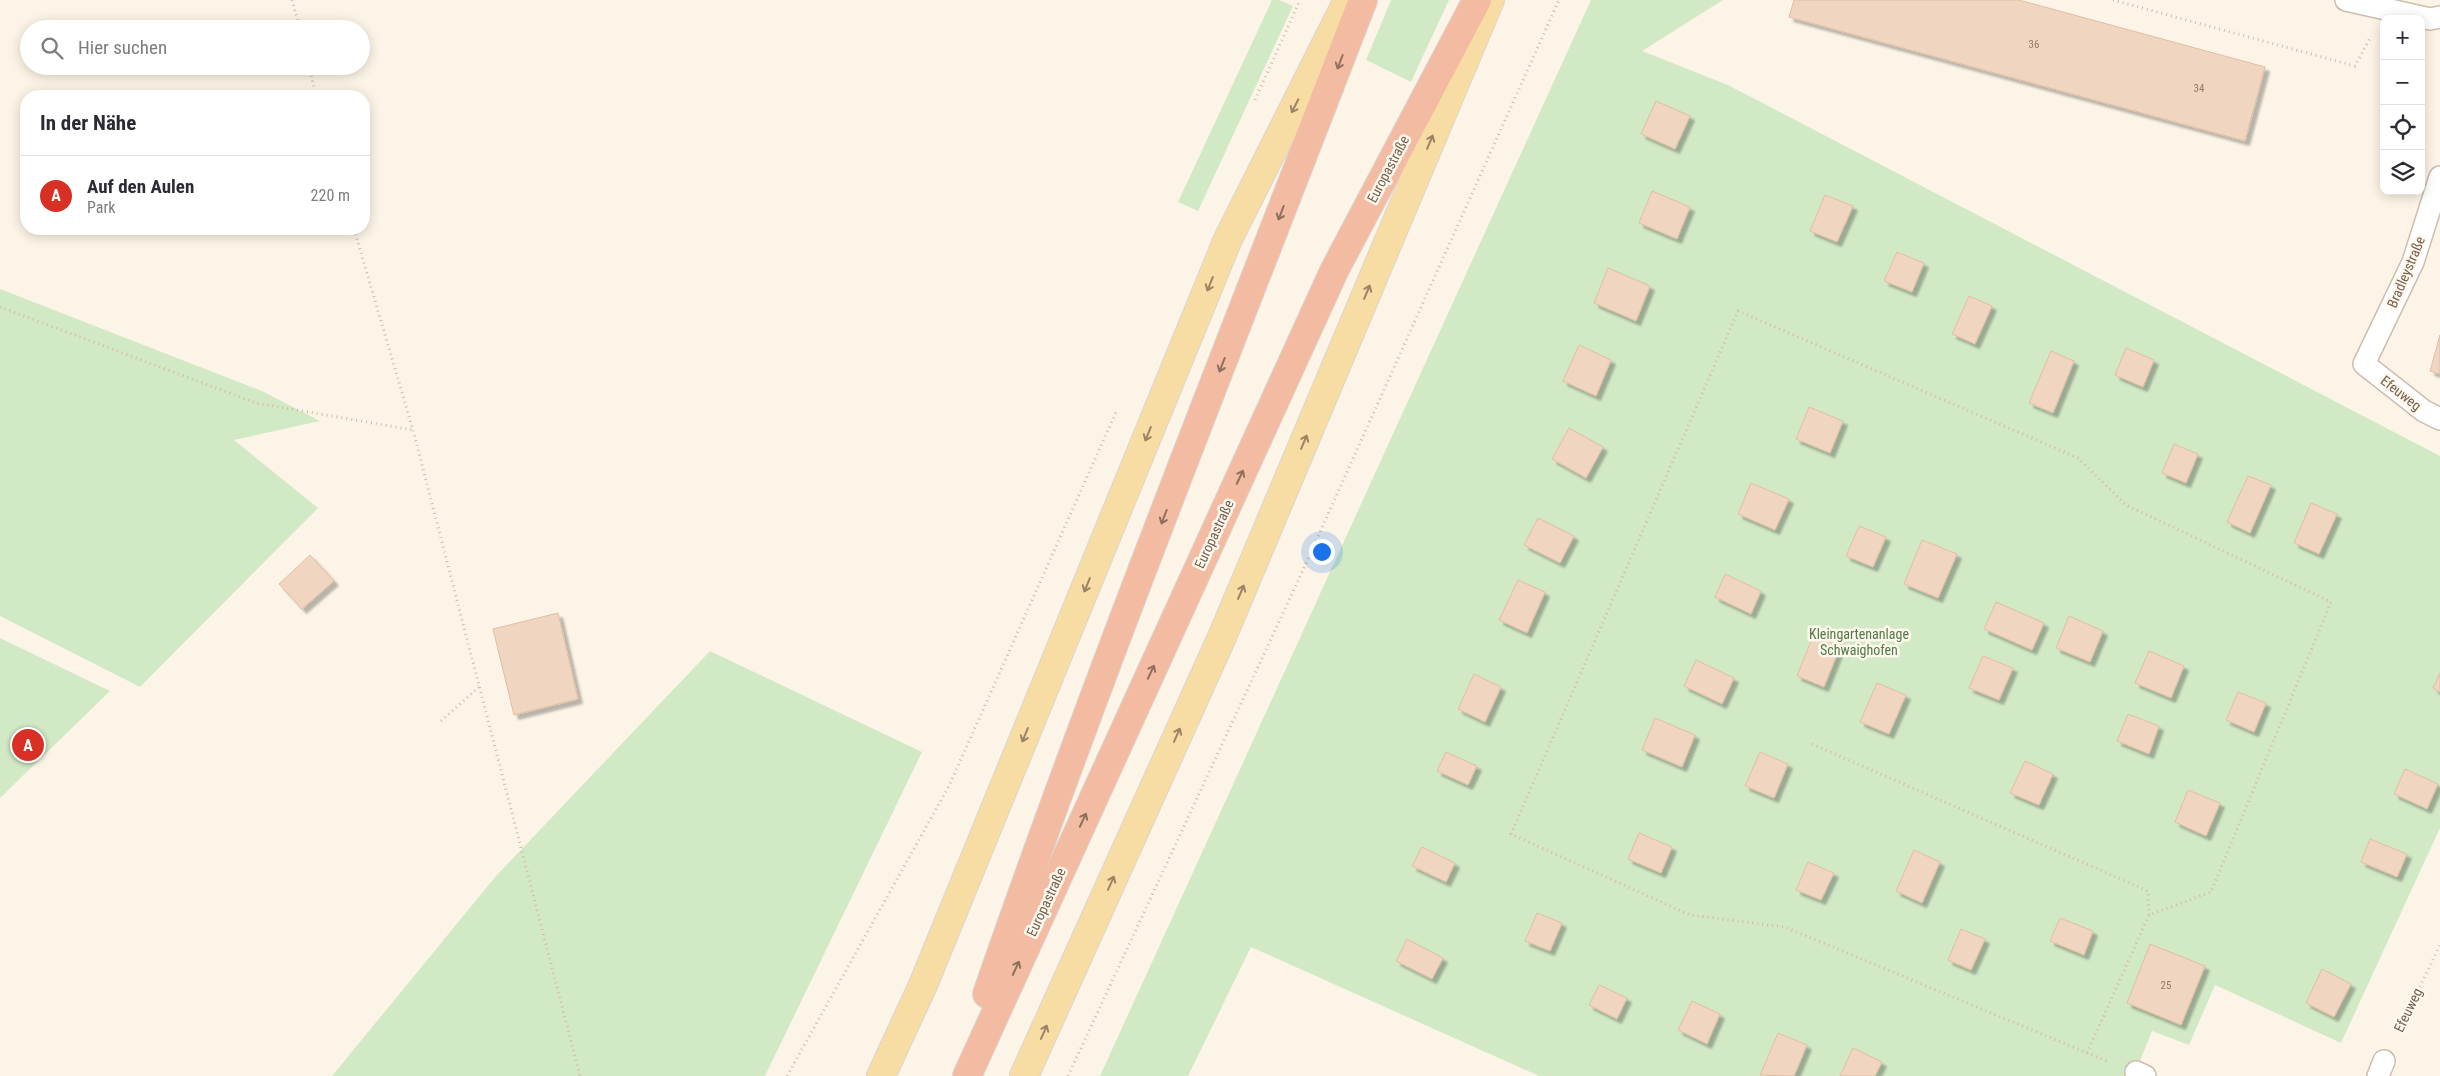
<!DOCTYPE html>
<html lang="de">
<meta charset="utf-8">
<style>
body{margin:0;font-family:"Roboto Condensed",sans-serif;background:#f7f7f7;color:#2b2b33}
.controls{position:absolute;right:15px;top:15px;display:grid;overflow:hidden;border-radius:10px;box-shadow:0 2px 12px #0003}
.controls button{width:45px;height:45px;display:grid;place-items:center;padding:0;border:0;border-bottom:1px solid #e1e1e2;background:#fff;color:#2b2b33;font:25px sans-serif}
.you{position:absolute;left:1321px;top:551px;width:18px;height:18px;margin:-12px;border:4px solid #fff;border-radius:50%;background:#1a73e8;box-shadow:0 0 0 8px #1a73e833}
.badge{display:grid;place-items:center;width:32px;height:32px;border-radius:50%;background:#d93025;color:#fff;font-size:16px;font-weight:700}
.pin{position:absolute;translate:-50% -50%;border:2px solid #fff;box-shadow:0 1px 5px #0006}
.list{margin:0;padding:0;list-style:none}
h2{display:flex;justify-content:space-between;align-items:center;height:65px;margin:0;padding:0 20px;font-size:21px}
h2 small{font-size:16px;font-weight:400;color:#7c7c81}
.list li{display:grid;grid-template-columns:32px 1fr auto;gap:15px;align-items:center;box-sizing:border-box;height:80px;padding:0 20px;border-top:1px solid #e1e1e2}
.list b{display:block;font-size:19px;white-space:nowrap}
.list p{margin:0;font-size:16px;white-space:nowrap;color:#7c7c81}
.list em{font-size:16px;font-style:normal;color:#7c7c81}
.icon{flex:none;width:28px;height:28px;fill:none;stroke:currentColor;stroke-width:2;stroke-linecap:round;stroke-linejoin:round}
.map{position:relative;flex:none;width:2440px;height:1076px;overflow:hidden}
.search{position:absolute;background:#fff;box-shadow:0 2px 12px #0003;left:20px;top:20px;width:350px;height:55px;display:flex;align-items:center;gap:12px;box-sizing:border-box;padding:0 18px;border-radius:28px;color:#7c7c81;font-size:19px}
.panel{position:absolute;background:#fff;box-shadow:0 2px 12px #0003;left:20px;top:90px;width:350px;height:145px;border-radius:20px}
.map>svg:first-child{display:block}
.green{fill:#d2e9c6}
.building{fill:#f0d6c0;stroke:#e2bda1;filter:url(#shadow)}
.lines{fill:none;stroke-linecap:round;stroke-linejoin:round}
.lane-casing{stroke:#cdbdae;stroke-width:24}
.primary-casing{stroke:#dbd5d0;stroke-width:30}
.highway-casing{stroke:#dbd5d0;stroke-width:30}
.path{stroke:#d5b9a3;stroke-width:3;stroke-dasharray:1 4;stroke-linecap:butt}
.lane{stroke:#fff;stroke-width:21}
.primary{stroke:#f7dca3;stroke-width:28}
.highway{stroke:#f3bba1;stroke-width:28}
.oneway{stroke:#8e705d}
.oneway2{stroke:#9c8366}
.labels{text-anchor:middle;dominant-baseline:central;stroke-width:5;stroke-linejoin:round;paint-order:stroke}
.number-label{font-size:11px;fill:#947b69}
.street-label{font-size:14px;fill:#755d4c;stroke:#fef9ee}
.park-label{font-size:14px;fill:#527a44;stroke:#fef9ee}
</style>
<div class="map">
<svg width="2440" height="1076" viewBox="0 0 2440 1076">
<defs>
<filter id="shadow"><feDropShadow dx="4.5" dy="4.5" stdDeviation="1" flood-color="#0004"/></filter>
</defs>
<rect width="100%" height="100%" fill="#fcf5e7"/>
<!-- green -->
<path class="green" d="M1272,0H1279L1293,6L1198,211L1178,202Z
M1391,0H1449L1411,82L1366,60Z
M1591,0H1723L1642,51L1728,85L2440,456V828L2341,1043L2215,985L2189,1045L2152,1031L2134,1076H1539L1251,947L1188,1076H1100Z
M0,289L262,391L320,421L234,440L318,508L140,687L0,616Z
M0,638L110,691L0,798Z
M710,651L922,752L765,1076H332L496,876Z"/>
<!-- building -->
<path class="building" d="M1794,0H2019L2265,67L2245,141L1789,17Z
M1656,101L1690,116L1675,149L1641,134Z
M1652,191L1690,207L1677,239L1639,223Z
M1825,195L1853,206L1837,242L1810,231Z
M1897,252L1924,263L1912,292L1884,281Z
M1608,268L1650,286L1636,321L1594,303Z
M1969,296L1992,306L1975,344L1952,334Z
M2440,335V374L2430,371Z
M1579,345L1611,360L1596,396L1563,381Z
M2126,348L2154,360L2143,387L2115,375Z
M2051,351L2074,361L2053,413L2029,403Z
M1809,407L1843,421L1830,453L1796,439Z
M1569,428L1603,447L1586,478L1552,459Z
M2174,444L2198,454L2186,483L2162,473Z
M2248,476L2271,485L2250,533L2227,522Z
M1751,483L1789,499L1775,530L1738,514Z
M2311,503L2337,514L2319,554L2294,543Z
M1538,518L1574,536L1560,563L1524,545Z
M1859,526L1886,537L1873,567L1846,556Z
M1922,540L1957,554L1938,598L1904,584Z
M310,555L334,581L302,609L279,584Z
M1725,574L1761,591L1751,614L1715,597Z
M1518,580L1545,592L1527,633L1499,620Z
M1996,602L2044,623L2032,650L1984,629Z
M558,613L578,699L514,715L493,629Z
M2069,616L2103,631L2090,662L2056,648Z
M1815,631L1842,642L1824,687L1797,676Z
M2149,651L2184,666L2171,698L2135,683Z
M1983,656L2013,668L1999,700L1969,688Z
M1696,660L1734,678L1722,704L1684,686Z
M2440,673V692L2433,688Z
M1474,674L1501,687L1485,722L1458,709Z
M1877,683L1906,695L1889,734L1860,722Z
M2238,692L2266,703L2254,732L2226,720Z
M2128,714L2159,726L2149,754L2117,741Z
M1655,718L1695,735L1682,767L1642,750Z
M1446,752L1477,766L1468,785L1437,771Z
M1760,752L1788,764L1774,798L1745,786Z
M2025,761L2053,774L2039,805L2010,793Z
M2405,769L2438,784L2427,809L2394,794Z
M2188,790L2220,803L2206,836L2175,822Z
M1639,833L1672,847L1661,873L1628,859Z
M2370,839L2407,854L2397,877L2361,862Z
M1422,847L1455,863L1446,882L1412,866Z
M1914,850L1940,862L1922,903L1896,891Z
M1808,862L1834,873L1821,900L1796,890Z
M1537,913L1562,923L1550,951L1525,941Z
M2060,918L2093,931L2084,955L2050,941Z
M1961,929L1985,939L1971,970L1948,960Z
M1407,939L1443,958L1432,979L1396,961Z
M2150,944L2205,966L2181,1025L2127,1003Z
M2322,969L2351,984L2334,1017L2306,1003Z
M1599,985L1627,998L1617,1019L1589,1005Z
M1692,1001L1720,1014L1707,1044L1678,1030Z
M1778,1033L1807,1045L1794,1076L1760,1075Z
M1853,1048L1882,1062L1875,1076H1840Z"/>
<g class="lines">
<!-- lane casing -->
<g class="lane-casing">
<path id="lane" d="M2346,0L2430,19L2440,17
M2440,177L2413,262L2364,364L2424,411L2440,419
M2136,1072L2145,1076
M2378,1076L2384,1061"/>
</g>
<!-- primary casing -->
<g class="primary-casing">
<path id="primary" d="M881,1076L923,985L1228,239L1348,0
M1024,1076L1222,637L1490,0"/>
</g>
<!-- highway casing -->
<g class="highway-casing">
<path id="highway" d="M987,994C1103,659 1236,330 1363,0
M967,1076L1334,271L1477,0"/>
</g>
<!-- path -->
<path class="path" d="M292,0L300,29
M2113,0L2355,66L2370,38
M309,66L316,96
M1255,100L1300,0
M354,229L413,430L580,1076
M0,307L256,403L413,430
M441,721L479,687
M1812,744L2148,891L2149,915
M2398,1032L2440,945
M2087,1053L2149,915L2211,892L2331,602L2126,505L2078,458L1738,311L1511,834L1690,915L1785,927L2087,1053L2107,1061
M787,1076L949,786L1116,412
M1068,1076L1303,570L1559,0"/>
<!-- lane -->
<use href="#lane" class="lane"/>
<!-- primary -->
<use href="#primary" class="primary"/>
<!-- highway -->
<use href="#highway" class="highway"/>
</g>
<!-- one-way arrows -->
<defs><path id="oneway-shaft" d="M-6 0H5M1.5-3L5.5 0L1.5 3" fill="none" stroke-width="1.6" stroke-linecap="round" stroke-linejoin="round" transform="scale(1.25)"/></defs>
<g class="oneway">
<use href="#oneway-shaft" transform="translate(1340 62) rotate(111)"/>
<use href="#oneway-shaft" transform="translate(1281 213) rotate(111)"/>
<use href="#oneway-shaft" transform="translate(1222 365) rotate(111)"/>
<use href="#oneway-shaft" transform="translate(1240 477) rotate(-65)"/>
<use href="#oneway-shaft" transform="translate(1164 517) rotate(111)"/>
<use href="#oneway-shaft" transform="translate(1151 672) rotate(-65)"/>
<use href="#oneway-shaft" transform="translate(1083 820) rotate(-65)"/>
<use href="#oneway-shaft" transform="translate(1016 968) rotate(-65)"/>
</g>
<g class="oneway2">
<use href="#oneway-shaft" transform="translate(1295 106) rotate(117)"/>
<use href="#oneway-shaft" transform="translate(1430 142) rotate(-67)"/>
<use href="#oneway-shaft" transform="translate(1210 284) rotate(112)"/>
<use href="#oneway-shaft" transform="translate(1367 292) rotate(-67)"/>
<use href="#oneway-shaft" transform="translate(1148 434) rotate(112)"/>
<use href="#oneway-shaft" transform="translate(1304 442) rotate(-67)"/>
<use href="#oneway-shaft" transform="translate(1087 585) rotate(112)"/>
<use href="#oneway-shaft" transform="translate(1241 592) rotate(-67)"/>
<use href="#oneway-shaft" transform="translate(1025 735) rotate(112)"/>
<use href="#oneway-shaft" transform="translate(1177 735) rotate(-66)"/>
<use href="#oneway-shaft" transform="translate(1111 883) rotate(-66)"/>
<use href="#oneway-shaft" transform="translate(1044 1032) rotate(-66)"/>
</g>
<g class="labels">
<!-- number labels -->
<g class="number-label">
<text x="2034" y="44">36</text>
<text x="2199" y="88">34</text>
<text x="2166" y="985">25</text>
</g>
<!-- street labels -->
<g class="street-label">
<text transform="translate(1388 169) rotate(-62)">Europastraße</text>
<text transform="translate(2406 272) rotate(-67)">Bradleystraße</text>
<text transform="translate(2401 393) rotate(38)">Efeuweg</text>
<text transform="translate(1214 534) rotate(-65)">Europastraße</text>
<text transform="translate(1046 902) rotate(-65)">Europastraße</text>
<text transform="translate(2408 1010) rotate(-64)">Efeuweg</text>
</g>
<!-- park labels -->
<g class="park-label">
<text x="1859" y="634">Kleingartenanlage<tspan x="1859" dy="16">Schwaighofen</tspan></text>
</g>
</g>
</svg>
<div class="controls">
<button>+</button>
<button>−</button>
<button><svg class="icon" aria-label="locate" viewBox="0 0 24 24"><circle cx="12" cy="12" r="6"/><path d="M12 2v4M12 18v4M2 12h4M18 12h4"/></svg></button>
<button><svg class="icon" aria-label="layers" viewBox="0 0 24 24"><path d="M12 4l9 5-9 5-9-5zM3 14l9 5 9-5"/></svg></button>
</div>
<div class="you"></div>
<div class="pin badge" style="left:28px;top:745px">A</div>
<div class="search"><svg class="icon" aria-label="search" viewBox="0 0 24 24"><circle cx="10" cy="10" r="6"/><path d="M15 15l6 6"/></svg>Hier suchen</div>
<section class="panel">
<h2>In der Nähe<small></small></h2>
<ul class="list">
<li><span class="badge">A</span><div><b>Auf den Aulen</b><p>Park</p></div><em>220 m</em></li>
</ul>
</section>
</div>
